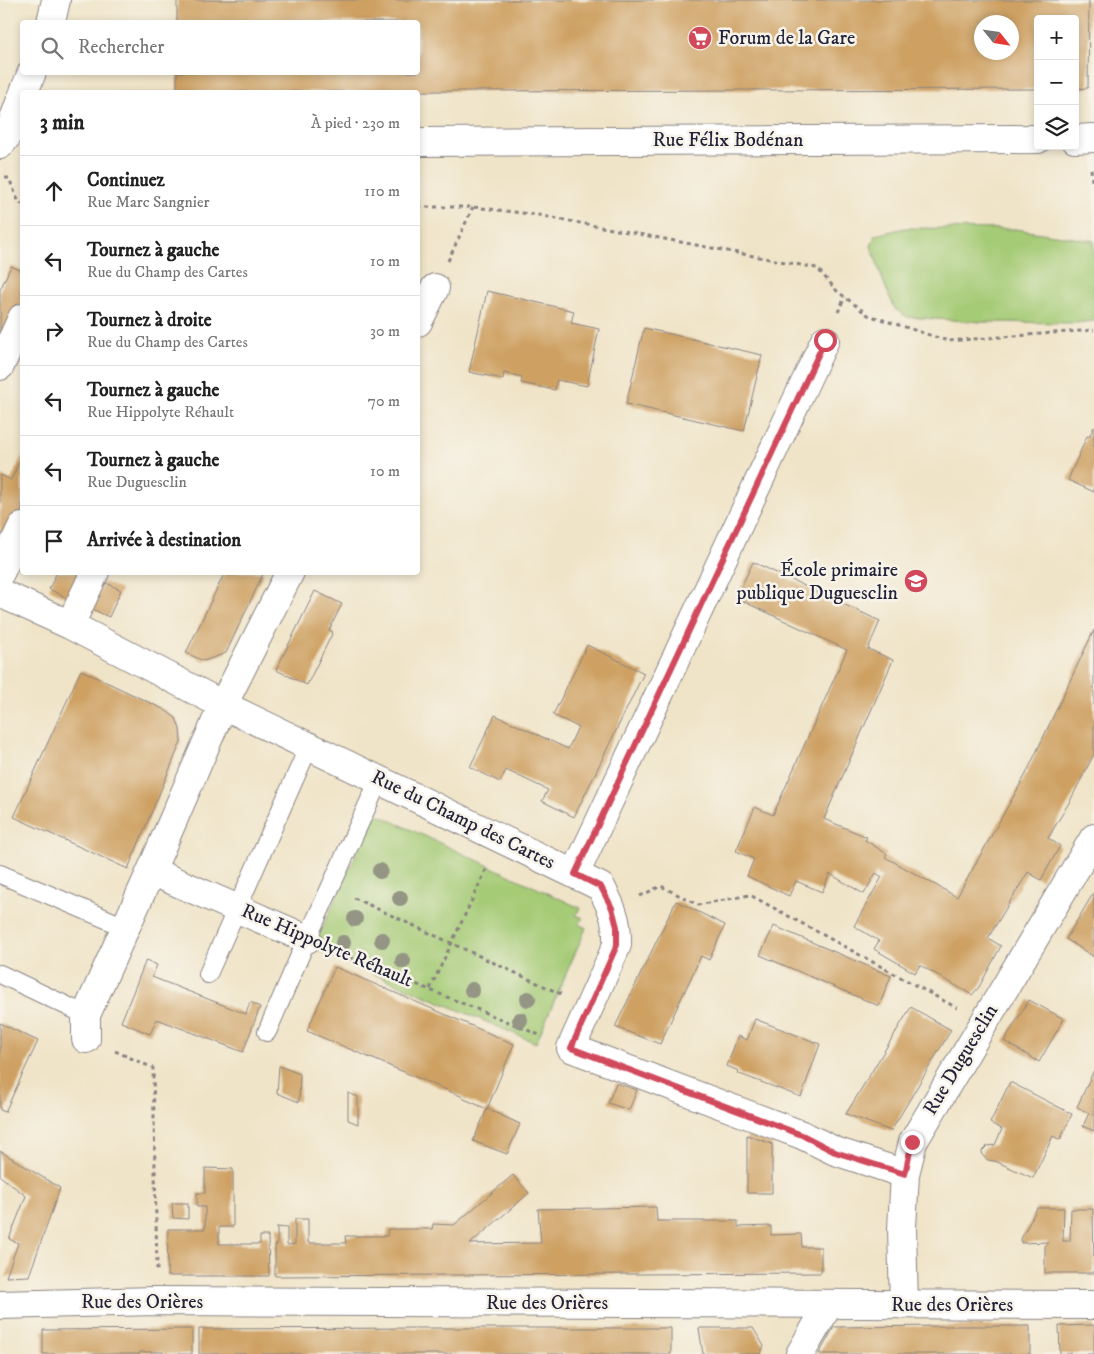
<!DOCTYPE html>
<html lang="fr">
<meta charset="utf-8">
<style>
body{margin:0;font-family:"IM FELL DW Pica",serif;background:#f2f2f2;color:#222}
.controls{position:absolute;right:15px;top:15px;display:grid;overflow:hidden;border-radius:5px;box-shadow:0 2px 8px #0003}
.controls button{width:45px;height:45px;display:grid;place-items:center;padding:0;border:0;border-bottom:1px solid #e0e0e0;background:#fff;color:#222;font:25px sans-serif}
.compass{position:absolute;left:974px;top:15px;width:45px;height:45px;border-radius:50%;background:#fff;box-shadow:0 2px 8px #0003;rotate:120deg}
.stop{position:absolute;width:15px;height:15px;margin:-11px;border:4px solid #d1495b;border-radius:50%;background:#fff}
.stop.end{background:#d1495b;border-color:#fff;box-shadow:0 1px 5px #0008}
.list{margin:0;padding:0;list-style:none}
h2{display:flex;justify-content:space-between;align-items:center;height:65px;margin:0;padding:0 20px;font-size:21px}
h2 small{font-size:16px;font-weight:400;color:#767676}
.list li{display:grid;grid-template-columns:32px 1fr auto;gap:15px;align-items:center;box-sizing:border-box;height:70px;padding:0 20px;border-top:1px solid #e0e0e0}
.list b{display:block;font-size:19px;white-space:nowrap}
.list p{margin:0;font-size:16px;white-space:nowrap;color:#767676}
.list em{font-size:16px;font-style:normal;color:#767676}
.icon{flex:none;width:28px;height:28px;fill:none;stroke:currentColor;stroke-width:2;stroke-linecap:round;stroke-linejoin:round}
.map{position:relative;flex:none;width:1094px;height:1354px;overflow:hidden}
.search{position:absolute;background:#fff;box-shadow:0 2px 8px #0003;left:20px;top:20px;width:400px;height:55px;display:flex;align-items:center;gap:12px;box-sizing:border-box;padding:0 18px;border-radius:5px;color:#767676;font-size:19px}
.panel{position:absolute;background:#fff;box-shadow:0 2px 8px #0003;left:20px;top:90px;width:400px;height:485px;border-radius:5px}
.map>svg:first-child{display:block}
.green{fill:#a5cb76;stroke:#647658}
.building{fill:#cea062;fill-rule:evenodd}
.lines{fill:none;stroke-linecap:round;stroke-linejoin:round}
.service-casing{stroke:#898382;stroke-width:20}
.minor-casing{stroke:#898382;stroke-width:30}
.tertiary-casing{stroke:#898382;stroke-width:30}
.path{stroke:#898382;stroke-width:3;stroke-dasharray:4 4;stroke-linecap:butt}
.service{stroke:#fff;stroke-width:18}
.minor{stroke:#fff;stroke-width:28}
.tertiary{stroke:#fff;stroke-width:28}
.tree{fill:#949584}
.route{stroke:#d1495b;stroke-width:6}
.labels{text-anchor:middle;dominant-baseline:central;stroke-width:5;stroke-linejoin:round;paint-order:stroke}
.poi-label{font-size:20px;fill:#22223b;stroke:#f7f3e8;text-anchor:start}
.street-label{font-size:20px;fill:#22223b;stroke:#f7f3e8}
</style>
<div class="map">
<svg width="1094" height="1354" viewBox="0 0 1094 1354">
<rect width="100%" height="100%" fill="#f7f3e8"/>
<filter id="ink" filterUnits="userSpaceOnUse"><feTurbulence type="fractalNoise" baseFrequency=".02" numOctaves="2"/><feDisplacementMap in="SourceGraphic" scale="10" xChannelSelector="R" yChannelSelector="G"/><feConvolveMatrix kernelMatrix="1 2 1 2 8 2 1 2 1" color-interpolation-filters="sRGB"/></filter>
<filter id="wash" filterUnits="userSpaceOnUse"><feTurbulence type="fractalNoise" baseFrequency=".0096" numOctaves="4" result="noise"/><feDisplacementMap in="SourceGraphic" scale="20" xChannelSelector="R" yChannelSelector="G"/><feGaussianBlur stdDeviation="1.12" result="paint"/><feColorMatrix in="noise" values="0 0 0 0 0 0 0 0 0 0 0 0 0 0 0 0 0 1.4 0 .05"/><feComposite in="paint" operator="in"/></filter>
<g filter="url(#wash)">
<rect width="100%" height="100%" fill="#f0e4c8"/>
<!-- green -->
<path class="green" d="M905,228L1015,229L1094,241V321L1076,323L981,322L907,317L895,309L885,286L871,246L875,235Z
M375,813L580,908L576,915L583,918L579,924L586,928L536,1043L313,948Z"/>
<g id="blocks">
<!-- building -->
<path class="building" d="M177,0H1089L1088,88L1075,89V19H1038V89L177,92V72H418V22H177ZM982,22H1012V52H982Z
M11,266L22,271V303L0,352V290Z
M487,291L574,311L571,323L599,329L587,386L557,380L555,390L521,383L522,377L504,373L503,379L469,372Z
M644,328L762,355L744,431L626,404Z
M1094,427V492L1068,480L1087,436L1089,437Z
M22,456V515L0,562V478L1,475L11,480Z
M753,562L880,621L868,649L893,660L824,819L867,837L865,840L887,854L885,857L957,897L1026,774L1094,630V754L1070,801L1048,838L1060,846L1041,880L1028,872L988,938L1001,946L979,987L972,995L920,965L915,973L874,949L879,941L854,926L882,877L876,873L864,894L830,874L822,892L796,881L789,896L747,876L754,859L736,851L755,807L773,815L847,650L736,598Z
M57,572H92L77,603L49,589Z
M225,572H264L226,653L204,661L186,653Z
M104,582L121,590L109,617L92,609Z
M315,591L342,604L329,630L333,632L307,685L276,670Z
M587,645L644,673L574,817L542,801L548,790L506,770L500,782L470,767L495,715L568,749L578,727L553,715Z
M81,670L165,710L176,718L180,729L181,742L178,749L128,869L14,817Z
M1094,892V957L1066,939Z
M676,901L725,925L709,960L701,956L660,1044L615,1027Z
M774,926L891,976L879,1006L760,955Z
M146,960L157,965L152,977L246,1014L250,1002L260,1007L243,1052L157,1019L150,1034L121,1022Z
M335,967L514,1044L487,1109L462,1098L463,1097L307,1031Z
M1029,1000L1064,1019L1039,1062L1004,1041Z
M911,1007L951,1030L891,1131L846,1114Z
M755,1019L820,1044L801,1097L737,1073L739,1071L727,1066L738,1036L747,1040Z
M0,1023L38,1041L5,1112L0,1110Z
M279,1066L300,1074L299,1102L277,1093Z
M1094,1070V1131L1083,1126L1089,1113L1077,1107Z
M1010,1082L1072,1114L1060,1140L1053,1136L1033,1178L995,1161L988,1160L983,1156L982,1151L987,1146L995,1145L1002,1129L990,1123Z
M616,1083L637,1090L629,1110L608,1103Z
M348,1093L358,1097V1124L348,1120Z
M487,1109L520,1124L507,1154L473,1141Z
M747,1135L772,1144V1193H747Z
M0,1151L60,1188L29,1276L6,1277L18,1243L9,1239L26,1196L0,1176Z
M205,1168L233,1169V1227H219V1244H260V1236H268L269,1276H167L168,1229H205V1207H197V1193H205Z
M513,1175L529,1193L470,1244L541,1243L538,1209L656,1207L657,1221H738V1227L771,1226V1235L801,1234L802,1247H821V1273L275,1276V1245H277V1227L287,1228V1245L295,1244V1219H308V1243H346L345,1236H387L388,1229H432L433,1224L454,1225Z
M172,1203H188V1219L173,1218Z
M1037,1208H1064L1063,1241H1070L1071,1209H1093L1094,1273H1045V1246L1048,1242L1021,1243V1239Z
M1094,1325V1354H1060L1059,1326Z
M948,1326H1030V1354H819L834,1327Z
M422,1328H671V1354H199V1329Z
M699,1328H753L764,1346L760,1354H703Z
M192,1329V1354H163V1352H140V1354H43V1330Z"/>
</g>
</g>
<g filter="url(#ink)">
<use href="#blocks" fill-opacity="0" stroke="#898382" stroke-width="1"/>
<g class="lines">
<!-- service casing -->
<g class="service-casing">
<path id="service" d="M0,874L125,927
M0,974L86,1015
M208,974L309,746
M267,1032L307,939L379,780"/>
</g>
<!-- minor casing -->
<g class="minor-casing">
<path id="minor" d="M1075,139L1094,138
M418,142L1038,139
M418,322L435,288
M0,366L22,318
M290,572L223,705L601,887C612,908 618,921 617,945L571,1048L802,1135L835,1151L905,1174
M0,573L22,527
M0,593L70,625L223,705L151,871L307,939
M70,625L95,572
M575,874L825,340
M86,1039V1015L151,871
M0,1305L156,1301L1094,1305
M904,1305L902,1228L905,1174L913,1142L1094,838
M800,1354L829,1304"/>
</g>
<!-- tertiary casing -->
<g class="tertiary-casing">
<path id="tertiary" d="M51,22L56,0
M24,92L32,72
M0,145L8,135L22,97"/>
</g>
<!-- path -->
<path class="path" d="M1091,169L1092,181L1094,182
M5,178H9L19,203L22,204
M418,207H473L538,215L817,268L837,291L868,315L948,341L1094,330
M448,261L473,207
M838,312L845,297
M640,896L661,886L698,905L750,895L957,1008
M354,898L561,994
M335,951L542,1036
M430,989L488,866
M115,1051L153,1068L157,1271"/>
<!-- service -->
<use href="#service" class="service"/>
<!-- minor -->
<use href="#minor" class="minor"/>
<!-- tertiary -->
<use href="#tertiary" class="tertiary"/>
</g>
<!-- trees -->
<g class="tree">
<circle cx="380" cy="871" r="8"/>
<circle cx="400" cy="898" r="8"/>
<circle cx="355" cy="919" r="8"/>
<circle cx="382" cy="940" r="8"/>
<circle cx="343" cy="943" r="8"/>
<circle cx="403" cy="961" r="8"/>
<circle cx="472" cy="990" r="8"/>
<circle cx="528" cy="999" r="8"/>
<circle cx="520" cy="1020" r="8"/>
</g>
</g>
<g class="lines" filter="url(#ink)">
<!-- route -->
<path class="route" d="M825,340L575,874L601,887L612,908L617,927V945L571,1048L802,1135L835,1152L905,1174L912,1142"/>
</g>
<!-- icons -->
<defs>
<g id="supermarket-disc" transform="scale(1.25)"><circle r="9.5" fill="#d1495b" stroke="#f7f3e8"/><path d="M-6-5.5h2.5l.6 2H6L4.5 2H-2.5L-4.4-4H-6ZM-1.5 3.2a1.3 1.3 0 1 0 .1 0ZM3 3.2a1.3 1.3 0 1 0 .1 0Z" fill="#fff"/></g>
<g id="school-disc" transform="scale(1.25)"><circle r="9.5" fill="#d1495b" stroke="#f7f3e8"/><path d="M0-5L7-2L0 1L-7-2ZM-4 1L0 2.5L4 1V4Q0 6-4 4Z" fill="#fff"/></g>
</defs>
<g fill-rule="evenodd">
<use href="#supermarket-disc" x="700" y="38"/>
<use href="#school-disc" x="916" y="581"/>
</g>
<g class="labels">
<!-- poi labels -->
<g class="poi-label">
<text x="718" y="38">Forum de la Gare</text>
<text x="898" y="570" text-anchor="end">École primaire<tspan x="898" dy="23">publique Duguesclin</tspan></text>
</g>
<!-- street labels -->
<g class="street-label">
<text x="728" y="140">Rue Félix Bodénan</text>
<text transform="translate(463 820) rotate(26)">Rue du Champ des Cartes</text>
<text transform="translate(327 946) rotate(23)">Rue Hippolyte Réhault</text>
<text transform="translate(961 1060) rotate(-59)">Rue Duguesclin</text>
<text x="142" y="1302">Rue des Orières</text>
<text x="547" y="1303">Rue des Orières</text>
<text x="952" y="1305">Rue des Orières</text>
</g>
</g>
</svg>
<div class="controls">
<button>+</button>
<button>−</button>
<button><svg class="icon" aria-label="layers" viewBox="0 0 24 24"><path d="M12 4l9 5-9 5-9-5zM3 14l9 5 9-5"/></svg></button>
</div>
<svg class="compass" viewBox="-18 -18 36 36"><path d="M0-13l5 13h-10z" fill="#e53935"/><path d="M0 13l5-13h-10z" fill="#767676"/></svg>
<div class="stop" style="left:825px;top:340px"></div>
<div class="stop end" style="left:912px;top:1142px"></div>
<div class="search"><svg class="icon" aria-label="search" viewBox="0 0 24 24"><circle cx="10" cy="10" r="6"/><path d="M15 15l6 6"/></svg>Rechercher</div>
<section class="panel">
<h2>3 min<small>À pied · 230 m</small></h2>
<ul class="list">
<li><svg class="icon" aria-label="ahead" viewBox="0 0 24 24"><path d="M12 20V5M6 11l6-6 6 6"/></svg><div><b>Continuez</b><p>Rue Marc Sangnier</p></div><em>110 m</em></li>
<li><svg class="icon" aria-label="left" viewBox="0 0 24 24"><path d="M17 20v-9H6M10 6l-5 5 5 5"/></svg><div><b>Tournez à gauche</b><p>Rue du Champ des Cartes</p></div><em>10 m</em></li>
<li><svg class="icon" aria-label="right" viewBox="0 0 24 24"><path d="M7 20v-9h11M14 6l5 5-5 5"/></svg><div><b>Tournez à droite</b><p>Rue du Champ des Cartes</p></div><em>30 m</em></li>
<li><svg class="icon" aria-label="left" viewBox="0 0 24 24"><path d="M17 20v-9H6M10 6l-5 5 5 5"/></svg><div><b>Tournez à gauche</b><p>Rue Hippolyte Réhault</p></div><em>70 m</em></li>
<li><svg class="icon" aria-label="left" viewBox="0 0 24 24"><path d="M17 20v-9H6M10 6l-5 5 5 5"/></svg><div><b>Tournez à gauche</b><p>Rue Duguesclin</p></div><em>10 m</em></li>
<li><svg class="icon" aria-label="arrive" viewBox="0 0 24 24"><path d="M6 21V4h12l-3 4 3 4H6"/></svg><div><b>Arrivée à destination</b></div></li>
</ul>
</section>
</div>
